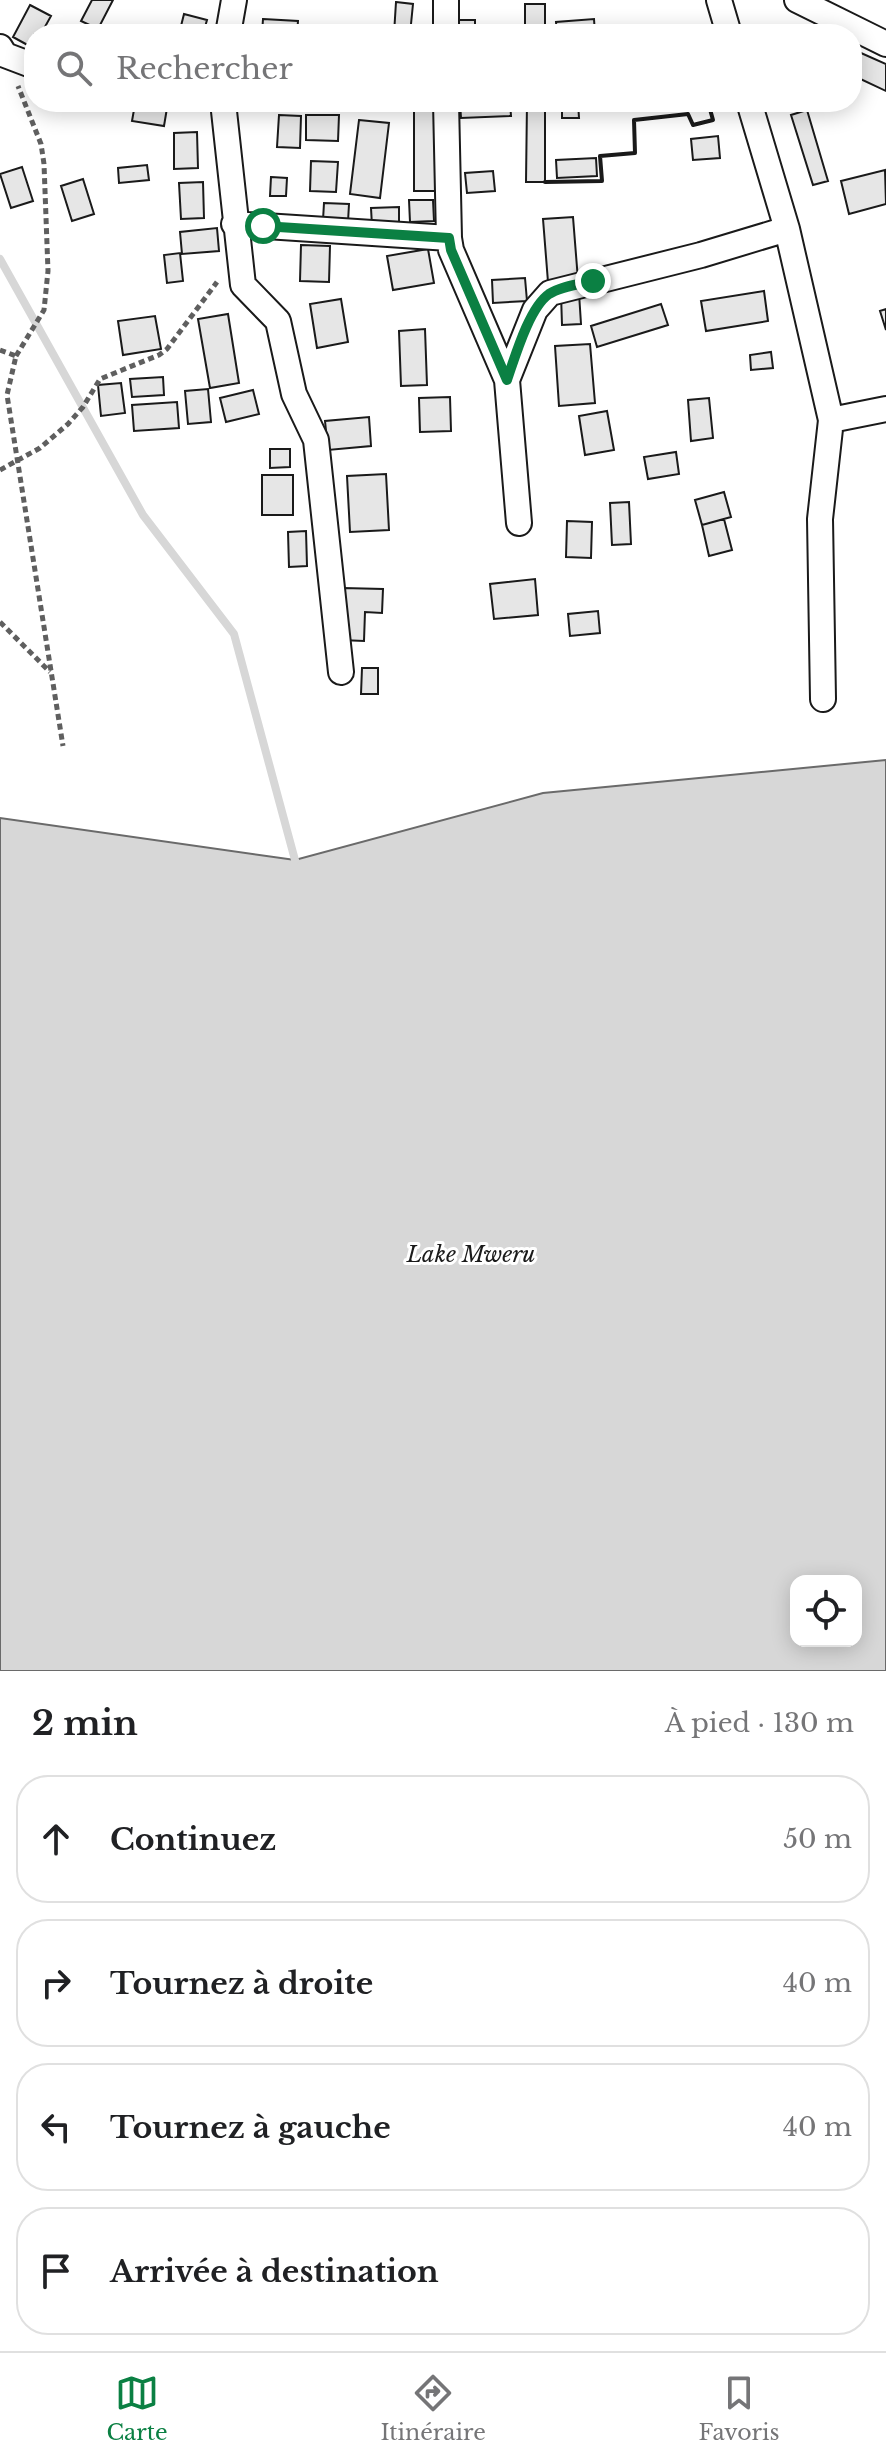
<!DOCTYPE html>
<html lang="fr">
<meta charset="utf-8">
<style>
body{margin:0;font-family:"Libre Baskerville",serif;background:#f2f2f2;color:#202124}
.controls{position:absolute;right:24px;bottom:24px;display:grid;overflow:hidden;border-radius:16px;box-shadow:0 4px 20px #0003}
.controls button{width:72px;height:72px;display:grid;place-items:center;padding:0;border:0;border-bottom:2px solid #e0e0e0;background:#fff;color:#202124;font:40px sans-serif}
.stop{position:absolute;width:24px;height:24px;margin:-18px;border:6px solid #0b8043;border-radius:50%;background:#fff}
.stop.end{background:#0b8043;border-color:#fff;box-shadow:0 2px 8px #0008}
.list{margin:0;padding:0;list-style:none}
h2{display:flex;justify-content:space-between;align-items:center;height:104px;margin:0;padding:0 32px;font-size:34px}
h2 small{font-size:26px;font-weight:400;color:#757577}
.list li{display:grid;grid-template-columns:52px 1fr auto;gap:24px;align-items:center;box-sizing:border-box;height:128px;margin:0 16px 16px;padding:0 16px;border:2px solid #e0e0e0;border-radius:32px}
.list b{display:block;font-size:30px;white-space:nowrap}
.list em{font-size:26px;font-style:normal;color:#757577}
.icon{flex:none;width:44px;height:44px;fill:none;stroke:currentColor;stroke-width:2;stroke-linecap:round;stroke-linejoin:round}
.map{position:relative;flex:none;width:886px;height:1671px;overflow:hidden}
.search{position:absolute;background:#fff;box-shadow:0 4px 20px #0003;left:24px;right:24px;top:24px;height:88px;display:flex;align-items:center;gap:20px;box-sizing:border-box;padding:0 28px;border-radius:32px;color:#757577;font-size:30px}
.sheet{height:680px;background:#fff}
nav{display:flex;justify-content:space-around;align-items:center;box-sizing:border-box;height:112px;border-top:2px solid #e0e0e0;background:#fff;font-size:22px;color:#757577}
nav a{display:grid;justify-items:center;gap:4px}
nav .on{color:#0b8043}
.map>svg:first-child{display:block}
.water{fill:#d7d7d7;stroke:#6a6a6a;stroke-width:2;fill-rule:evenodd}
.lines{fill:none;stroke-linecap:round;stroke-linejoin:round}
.stream{stroke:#d7d7d7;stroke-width:8}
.building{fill:#e6e6e6;stroke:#1a1a1a;stroke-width:2}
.minor-casing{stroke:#1a1a1a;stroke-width:28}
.path{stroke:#5f5f5f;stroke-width:5;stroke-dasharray:6 4;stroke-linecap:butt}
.minor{stroke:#fff;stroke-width:24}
.wall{stroke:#1a1a1a;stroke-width:4}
.route{stroke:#0b8043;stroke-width:10}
.labels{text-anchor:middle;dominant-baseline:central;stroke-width:6;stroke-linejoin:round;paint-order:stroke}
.water-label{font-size:22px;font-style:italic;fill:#1a1a1a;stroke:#fff}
</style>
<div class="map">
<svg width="886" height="1671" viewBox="0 0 886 1671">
<rect width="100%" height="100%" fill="#fff"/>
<!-- water -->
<path class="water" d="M886,760V1671H0V818L295,860L543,793ZM796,1581H856V1641H796Z"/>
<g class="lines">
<!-- stream -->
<path class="stream" d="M0,259L143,515L234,634L295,860"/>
</g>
<!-- building -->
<path class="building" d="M92,0H113L98,29L81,21Z
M396,2L413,4L410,34H394Z
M525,4H545V34H525Z
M30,5L51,16L41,34H34L33,48L13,37Z
M184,14L207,20L203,34H179Z
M263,19L298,21L297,34H262Z
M594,19L595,34H557L556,22Z
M458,20H475V34H458Z
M852,49L886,64V91L852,75Z
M298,102H336V107L298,105Z
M460,102H510L511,116L461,118Z
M527,102H545V182H526Z
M562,102H578L579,118H562Z
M135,104L167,108L164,126L132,121Z
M414,106L438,107V191H414Z
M807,110L828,181L813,185L791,115Z
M279,115L301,116L300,148L277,147Z
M306,115H339L338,141L306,140Z
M359,120L389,123L380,198L350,194Z
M197,132L198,168L174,169V133Z
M718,136L720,158L693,160L691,139Z
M596,158L597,176L557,178L556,160Z
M311,161L338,162L336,192L310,191Z
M147,165L149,180L119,183L118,168Z
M22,167L33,201L11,208L0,174Z
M885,170L886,204L849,214L841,181Z
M493,171L495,191L467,193L465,173Z
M271,177L287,178L286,196H270Z
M83,179L94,214L72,221L61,186Z
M203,182L204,218L181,219L179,183Z
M409,200H433L434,221L410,222Z
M324,203L349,204L348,222L323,220Z
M399,207V225L372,226L371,208Z
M573,217L578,280L548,282L543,219Z
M217,228L219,251L182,254L180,232Z
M301,245L330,246L329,282L300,281Z
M428,249L434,283L393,290L387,256Z
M180,253L183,281L167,283L164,255Z
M525,278L527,301L493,303L492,280Z
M764,291L768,321L706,331L701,301Z
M579,293L581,324L562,325L561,294Z
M341,299L348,342L317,348L310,304Z
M661,304L668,325L597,347L591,326Z
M886,309V330L880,311Z
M228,314L239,383L210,388L198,319Z
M155,316L161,349L123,355L118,321Z
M425,329L427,385L401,386L399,331Z
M590,344L595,403L559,406L555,346Z
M771,352L773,368L751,370L750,355Z
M163,377L164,395L132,397L130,379Z
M121,383L125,413L101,416L98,385Z
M208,389L211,422L188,424L185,391Z
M253,390L259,414L226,422L220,398Z
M450,397L451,431L420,432L419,398Z
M709,398L713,438L691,441L688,400Z
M177,402L179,428L134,431L132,405Z
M607,411L614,450L585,455L579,416Z
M369,417L371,446L328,450L325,421Z
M270,449H290V467L270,468Z
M676,452L679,474L648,479L644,457Z
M386,474L389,530L350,532L347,476Z
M262,475H293V515H262Z
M724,492L731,517L702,525L695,500Z
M629,502L631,544L612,545L610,503Z
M724,519L732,550L709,556L702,525Z
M567,521L592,522L591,558L566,557Z
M306,531L307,566L289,567L288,532Z
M535,579L538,615L494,619L490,584Z
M343,588L383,589L382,613L365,612L364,641L341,640Z
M598,611L600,633L570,636L568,614Z
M362,668H378V694H361Z"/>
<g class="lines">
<!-- minor casing -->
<g class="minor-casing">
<path id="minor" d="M719,0L729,34
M797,0L886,44
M228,34L234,0
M446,34V0
M0,47L5,55L34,66
M223,102L243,285L278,321L294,394L316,440L341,672
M446,102L449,238L451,250L507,380L519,523
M749,102L787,229L831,420L820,519L823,699
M234,224L449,238
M507,380L535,310L550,293L701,255L787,229
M831,420L886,409"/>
</g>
<!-- path -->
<path class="path" d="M0,350L16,356L7,395L63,746
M16,356L44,310L48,271L44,164L41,144L18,86
M0,470L40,448L68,424L83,407L100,379L159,355L167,349L217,282
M0,622L50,672"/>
<!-- minor -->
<use href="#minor" class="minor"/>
<!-- wall -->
<path class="wall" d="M545,182L602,181L600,156L635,153L634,120L688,114L693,125L713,120L708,102"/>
</g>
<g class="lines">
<!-- route -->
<path class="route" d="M263,226L449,238L451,250L507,380C515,357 529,308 549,294C561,286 580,284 593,281"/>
</g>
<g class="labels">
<!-- water labels -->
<g class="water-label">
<text x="471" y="1254">Lake Mweru</text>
</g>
</g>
</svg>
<div class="controls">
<button><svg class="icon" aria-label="locate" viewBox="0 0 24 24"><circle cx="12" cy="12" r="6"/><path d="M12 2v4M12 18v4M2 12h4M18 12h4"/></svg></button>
</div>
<div class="stop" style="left:263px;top:226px"></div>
<div class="stop end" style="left:593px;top:281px"></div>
<div class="search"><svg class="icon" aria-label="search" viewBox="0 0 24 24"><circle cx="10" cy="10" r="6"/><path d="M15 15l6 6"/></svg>Rechercher</div>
</div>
<section class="sheet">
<h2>2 min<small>À pied · 130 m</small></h2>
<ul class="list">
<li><svg class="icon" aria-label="ahead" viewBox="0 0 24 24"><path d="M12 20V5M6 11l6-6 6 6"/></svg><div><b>Continuez</b></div><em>50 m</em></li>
<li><svg class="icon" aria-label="right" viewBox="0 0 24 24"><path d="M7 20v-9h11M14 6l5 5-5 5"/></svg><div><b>Tournez à droite</b></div><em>40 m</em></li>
<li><svg class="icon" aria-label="left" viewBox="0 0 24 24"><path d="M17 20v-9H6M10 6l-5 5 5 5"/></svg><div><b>Tournez à gauche</b></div><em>40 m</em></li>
<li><svg class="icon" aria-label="arrive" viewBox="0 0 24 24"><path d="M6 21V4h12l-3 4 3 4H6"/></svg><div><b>Arrivée à destination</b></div></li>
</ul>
</section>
<nav>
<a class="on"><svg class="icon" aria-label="map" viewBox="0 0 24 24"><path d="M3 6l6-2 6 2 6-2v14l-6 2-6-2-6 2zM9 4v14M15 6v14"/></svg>Carte</a>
<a><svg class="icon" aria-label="directions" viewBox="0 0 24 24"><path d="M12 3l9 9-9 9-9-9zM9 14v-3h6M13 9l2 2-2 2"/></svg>Itinéraire</a>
<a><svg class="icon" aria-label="saved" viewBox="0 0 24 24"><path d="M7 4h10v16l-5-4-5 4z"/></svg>Favoris</a>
</nav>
